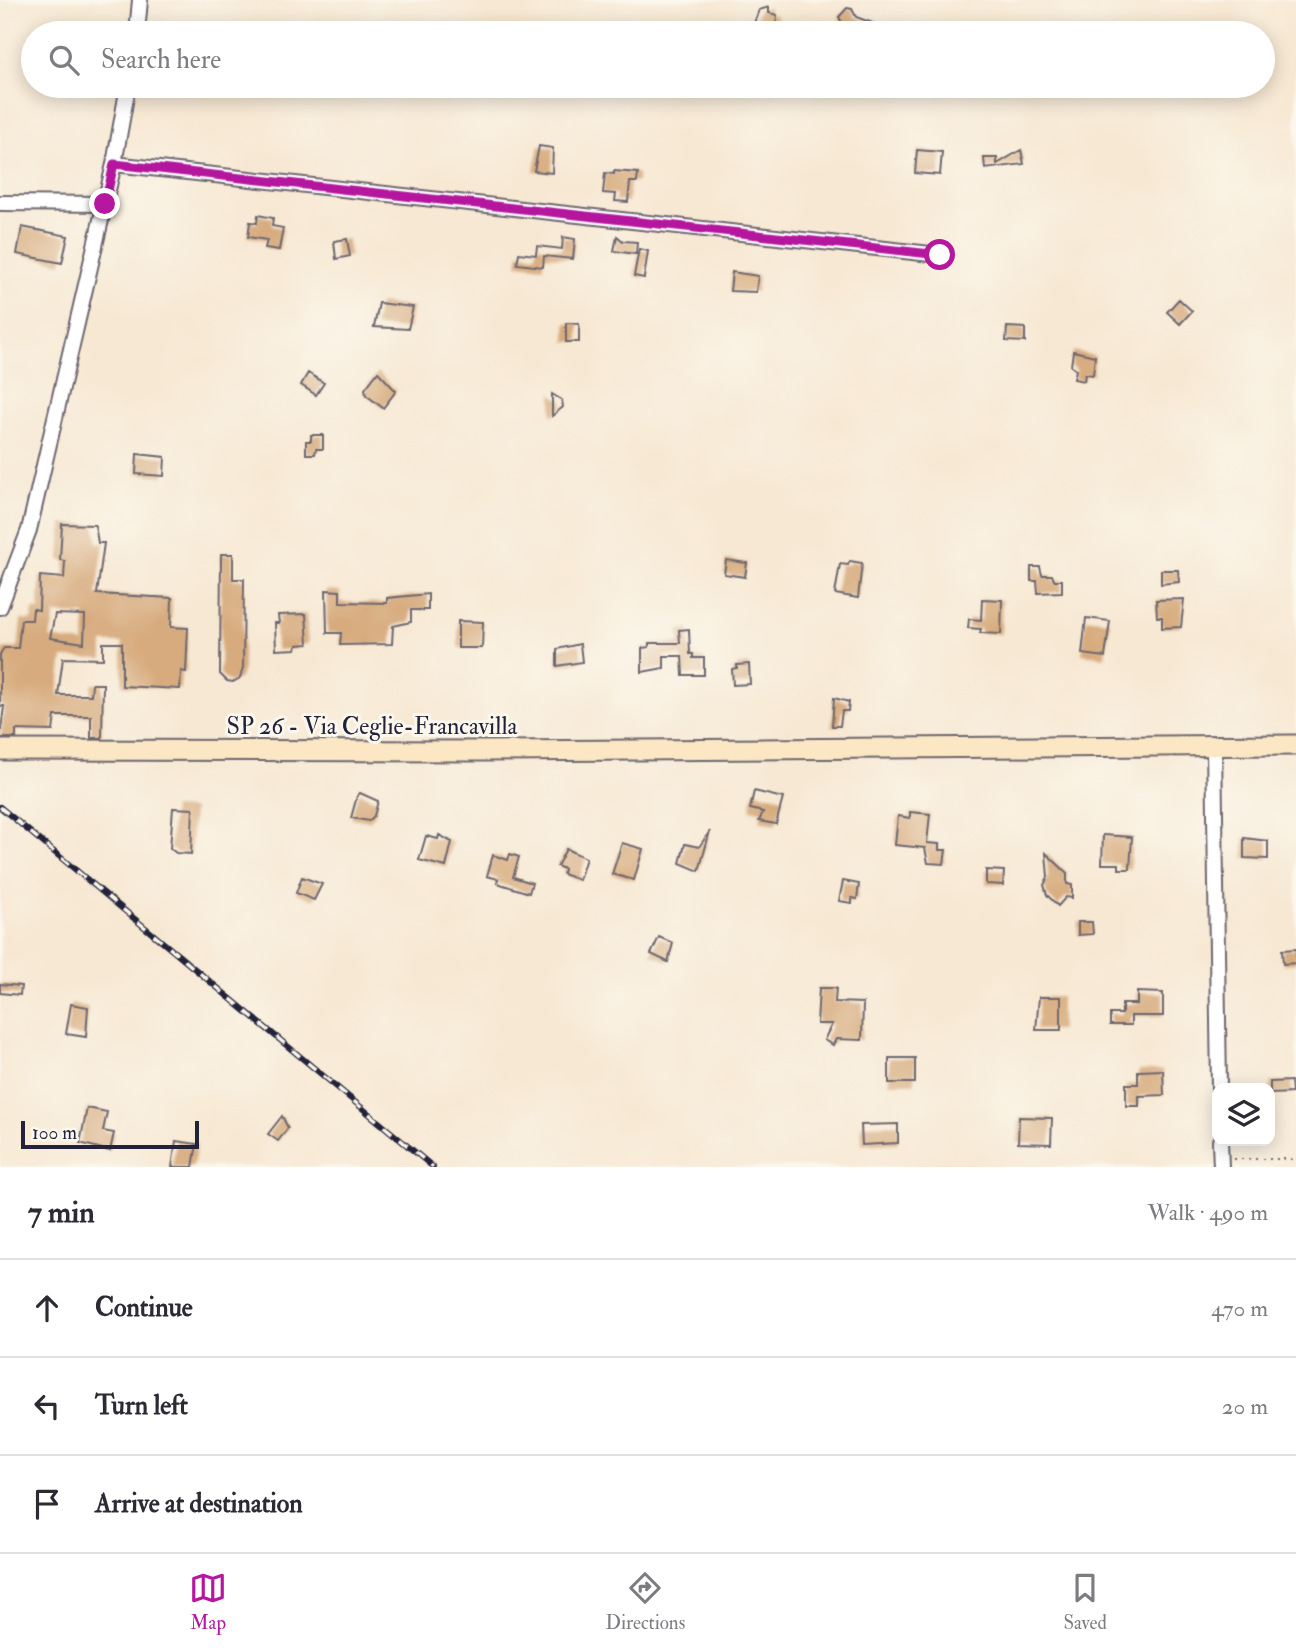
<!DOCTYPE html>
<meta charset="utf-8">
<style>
body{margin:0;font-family:"IM FELL Double Pica",serif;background:#f2f2f3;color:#2b2b33}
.controls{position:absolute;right:21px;bottom:21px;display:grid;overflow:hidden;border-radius:14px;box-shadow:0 4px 18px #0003}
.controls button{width:63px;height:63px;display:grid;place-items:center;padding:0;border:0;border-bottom:2px solid #e1e1e2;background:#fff;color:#2b2b33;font:35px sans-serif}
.scale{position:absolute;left:21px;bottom:18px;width:178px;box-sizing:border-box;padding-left:7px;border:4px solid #22223b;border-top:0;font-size:19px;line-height:24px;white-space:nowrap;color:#22223b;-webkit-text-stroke:5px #fbf7ec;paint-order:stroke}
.stop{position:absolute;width:21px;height:21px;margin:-16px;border:5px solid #b5179e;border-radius:50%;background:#fff}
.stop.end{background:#b5179e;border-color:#fff;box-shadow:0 2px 7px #0008}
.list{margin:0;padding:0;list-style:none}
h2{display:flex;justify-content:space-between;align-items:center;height:91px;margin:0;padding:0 28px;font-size:30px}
h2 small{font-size:23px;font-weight:400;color:#7c7c81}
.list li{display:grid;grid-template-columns:46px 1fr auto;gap:21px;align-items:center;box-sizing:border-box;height:98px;padding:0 28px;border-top:2px solid #e1e1e2}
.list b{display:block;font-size:26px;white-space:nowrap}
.list em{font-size:23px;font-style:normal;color:#7c7c81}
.icon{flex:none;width:38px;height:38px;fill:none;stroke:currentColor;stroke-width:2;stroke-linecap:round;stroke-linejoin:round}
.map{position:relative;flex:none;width:1296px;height:1167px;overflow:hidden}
.search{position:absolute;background:#fff;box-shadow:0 4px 18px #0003;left:21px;right:21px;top:21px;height:77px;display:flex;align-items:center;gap:18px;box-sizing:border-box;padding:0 24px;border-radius:38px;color:#7c7c81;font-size:26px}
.sheet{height:385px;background:#fff}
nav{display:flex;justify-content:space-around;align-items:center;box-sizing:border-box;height:98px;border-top:2px solid #e1e1e2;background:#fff;font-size:19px;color:#7c7c81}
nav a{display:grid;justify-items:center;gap:4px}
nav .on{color:#b5179e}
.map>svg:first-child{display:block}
.building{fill:#d7ab7e;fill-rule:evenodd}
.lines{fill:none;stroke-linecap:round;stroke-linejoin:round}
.street-casing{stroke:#6d6770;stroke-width:18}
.secondary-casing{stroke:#6d6770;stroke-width:23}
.path{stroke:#6d6770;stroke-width:2;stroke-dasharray:2 5;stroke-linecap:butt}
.street{stroke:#fff;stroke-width:14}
.secondary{stroke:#fbe7c3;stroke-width:19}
.rail-casing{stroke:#22223b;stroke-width:6}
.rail{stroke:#fbf7ec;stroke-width:3.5;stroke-dasharray:10;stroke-linecap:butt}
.route{stroke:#b5179e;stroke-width:9}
.labels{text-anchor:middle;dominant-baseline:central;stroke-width:6;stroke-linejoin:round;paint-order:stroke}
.street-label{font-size:24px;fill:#22223b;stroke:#fbf7ec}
</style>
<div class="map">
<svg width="1296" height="1167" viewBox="0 0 1296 1167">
<rect width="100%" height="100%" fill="#fbf7ec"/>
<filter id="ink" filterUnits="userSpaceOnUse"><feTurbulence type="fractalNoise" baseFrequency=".0143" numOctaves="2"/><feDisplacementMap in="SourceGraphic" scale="14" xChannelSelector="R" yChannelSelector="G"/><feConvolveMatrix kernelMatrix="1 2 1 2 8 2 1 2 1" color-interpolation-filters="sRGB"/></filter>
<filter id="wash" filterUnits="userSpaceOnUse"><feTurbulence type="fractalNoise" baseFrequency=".00686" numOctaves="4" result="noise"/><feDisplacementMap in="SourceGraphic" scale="28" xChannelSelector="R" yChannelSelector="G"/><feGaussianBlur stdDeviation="1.57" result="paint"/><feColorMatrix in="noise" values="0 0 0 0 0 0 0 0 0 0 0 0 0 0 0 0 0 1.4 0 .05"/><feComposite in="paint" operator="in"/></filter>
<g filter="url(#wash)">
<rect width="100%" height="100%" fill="#f7e8d3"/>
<g id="blocks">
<!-- building -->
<path class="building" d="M769,7V13L777,15L776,26L754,23L759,10Z
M847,8L852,9L856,17L878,25L877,30L842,23L839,17Z
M539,146L553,148L552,173L534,171Z
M917,150L942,152L940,175L915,173Z
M1021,150L1024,164L985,169L984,158H997V164Z
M614,171L638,173L637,182H630L628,202L615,201L616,194L603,193L605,173L614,174Z
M258,215L273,218L272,226L283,228L279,250L265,248L267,240L248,237L250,222L257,223Z
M22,227L68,236L62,263L17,254Z
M617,236L623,241L637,242L636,254L614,251Z
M563,237L575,239L573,259L544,256L543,267L517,264L519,253L536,255L537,246L562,249Z
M347,239L350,256L336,259L334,241Z
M639,249L648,251L644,278L634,276Z
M732,272L758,276L756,292L730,291Z
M1179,299L1192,311L1180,324L1167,312Z
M379,303L413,307L408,329L374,327Z
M566,323L579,324V342H566Z
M1007,327L1025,328V342L1006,341Z
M1073,351L1095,356L1093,375L1085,374L1084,381L1074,379L1076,370L1071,366Z
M378,372L396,391L383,408L366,395L365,389Z
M308,373L324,383L316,395L301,385Z
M552,394L562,400L563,407L552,416Z
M311,435H323V449H316L315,454H306V441H311Z
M137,454L165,457L164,476L136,474Z
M62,524L95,525L98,543H104L97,594L172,598L171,627L188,628L186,672L181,671L180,689L122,686V643H103V659L63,658L58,695H91L92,684H103L102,738H91V716H55L53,731L16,730V738H0L4,706H0V654L4,648H18L21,620H32L33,609L39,610L40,576L64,578L65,561L60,560ZM55,614L85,615L84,643L50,638Z
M221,554H233V579H244L243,668L240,678L233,682L227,681L220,674Z
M726,560L747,563L745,577L724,574Z
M850,561L862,563L858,598L835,594L840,564L848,565Z
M1031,567H1040L1042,575H1052L1054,580H1062V592L1038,593L1037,581H1031Z
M1161,570H1178L1179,582L1161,584Z
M326,590L340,591V602L387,603V598L428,594V610H411V622L393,626L392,644L340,645L341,633H327Z
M982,599L1002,600L1001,634L980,633L981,629L968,628L969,619L981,620Z
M1184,599L1181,627L1162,628V617H1157L1156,600Z
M306,614L308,644L297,645L296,649L276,650L275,623H279L278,615Z
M1086,618L1110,621L1105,657L1082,654Z
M458,621L483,622L482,648H458Z
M689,629L690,654H693V658H704V675H683L682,656H664V668L642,672V648L649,647V643H680L679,630Z
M580,644L582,662L557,666V649Z
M749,664L750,684L733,685L732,669L737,668V665Z
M834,698L849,702L848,711H842L840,726H832Z
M754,791L783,798L776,824L759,821L763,812L750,809Z
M360,793L378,801L374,816L369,821L351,818L357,796Z
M173,808L193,809L191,854L176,853L170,848Z
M910,812L930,814L927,843L939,844V850H946L944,864L928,863L925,848L895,845L898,816L910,818Z
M710,831L699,871L680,863L685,844L699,847Z
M439,835L452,842L446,867L419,860L426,836L438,839Z
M1103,835L1132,837L1130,869H1119V864H1102Z
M1244,838L1268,841V859L1244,858Z
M622,843L643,849L634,880L612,874Z
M566,849L586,858L579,880L563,874L564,869L557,866Z
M1046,853L1067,873V884L1072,885V898L1066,897L1058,906L1047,895L1044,885L1048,877Z
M510,854L519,857L513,877L532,883L529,893L497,883L498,879L487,876L493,855L508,860Z
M986,870L1004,871L1003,885L986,884Z
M302,877L322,884L314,900L296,893Z
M843,881L859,884L857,899L852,898V903L839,901Z
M1078,922H1092L1093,934L1078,935Z
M659,937L673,943L668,962L651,954Z
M1296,949V963L1283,964L1282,950Z
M0,984L21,986L20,995L0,993Z
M819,988H836L835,1002L863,1003L862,1040L836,1039L833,1045L824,1040L832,1024H817Z
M1137,992L1163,993V1016H1131V1025H1110V1014H1122V1004H1137Z
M1039,997H1061V1030H1036Z
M71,1004L88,1007L86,1037L66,1034Z
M889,1058H915V1083H889Z
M1163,1070L1164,1095L1139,1096V1106H1126V1084H1138V1071Z
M1291,1081L1292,1093L1270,1094V1082Z
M87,1108L107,1112L103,1131L114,1133L110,1151L80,1143Z
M282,1116L288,1128L278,1141L268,1134Z
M1019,1117L1052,1118L1051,1144L1018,1143Z
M898,1124V1143L862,1145L861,1125Z
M176,1141L197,1144L193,1167H172Z"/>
</g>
</g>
<g filter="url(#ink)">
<use href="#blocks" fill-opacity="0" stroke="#6d6770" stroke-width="2"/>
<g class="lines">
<!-- street casing -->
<g class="street-casing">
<path id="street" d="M137,33L140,0
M114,164L940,255
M0,203L105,204
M0,607L29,530L114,164L128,86
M1214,745L1219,1088
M1220,1141L1221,1167"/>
</g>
<!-- secondary casing -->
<g class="secondary-casing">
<path id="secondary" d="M0,750L485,751L1296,745"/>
</g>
<!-- path -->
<path class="path" d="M1234,1159H1296"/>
<!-- street -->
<use href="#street" class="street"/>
<!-- secondary -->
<use href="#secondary" class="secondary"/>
<!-- rail casing -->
<g class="rail-casing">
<path id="rail" d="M0,807L433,1167"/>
</g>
<!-- rail -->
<use href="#rail" class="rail"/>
</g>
</g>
<g class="lines" filter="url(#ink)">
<!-- route -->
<path class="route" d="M105,204L114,164L940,255"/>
</g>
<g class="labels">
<!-- street labels -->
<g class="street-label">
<text x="372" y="726">SP 26 - Via Ceglie-Francavilla</text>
</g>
</g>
</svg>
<div class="controls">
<button><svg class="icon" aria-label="layers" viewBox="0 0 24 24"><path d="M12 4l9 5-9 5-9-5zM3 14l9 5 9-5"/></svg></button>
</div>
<div class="scale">100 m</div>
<div class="stop" style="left:940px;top:255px"></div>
<div class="stop end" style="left:105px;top:204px"></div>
<div class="search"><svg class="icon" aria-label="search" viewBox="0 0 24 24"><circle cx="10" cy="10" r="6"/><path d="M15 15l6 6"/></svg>Search here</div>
</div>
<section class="sheet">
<h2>7 min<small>Walk · 490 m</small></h2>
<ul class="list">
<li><svg class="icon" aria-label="ahead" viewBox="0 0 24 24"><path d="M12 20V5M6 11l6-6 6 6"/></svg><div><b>Continue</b></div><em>470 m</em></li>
<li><svg class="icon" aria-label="left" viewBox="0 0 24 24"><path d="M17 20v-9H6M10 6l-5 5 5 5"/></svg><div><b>Turn left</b></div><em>20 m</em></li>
<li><svg class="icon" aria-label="arrive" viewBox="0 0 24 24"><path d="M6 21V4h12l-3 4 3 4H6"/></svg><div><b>Arrive at destination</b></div></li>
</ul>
</section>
<nav>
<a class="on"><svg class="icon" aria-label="map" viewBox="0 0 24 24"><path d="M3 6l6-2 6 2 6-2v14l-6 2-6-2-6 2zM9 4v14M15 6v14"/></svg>Map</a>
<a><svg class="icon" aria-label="directions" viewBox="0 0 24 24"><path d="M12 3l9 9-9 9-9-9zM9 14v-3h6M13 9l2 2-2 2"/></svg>Directions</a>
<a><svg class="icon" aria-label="saved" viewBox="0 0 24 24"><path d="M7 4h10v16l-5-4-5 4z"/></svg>Saved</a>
</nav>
